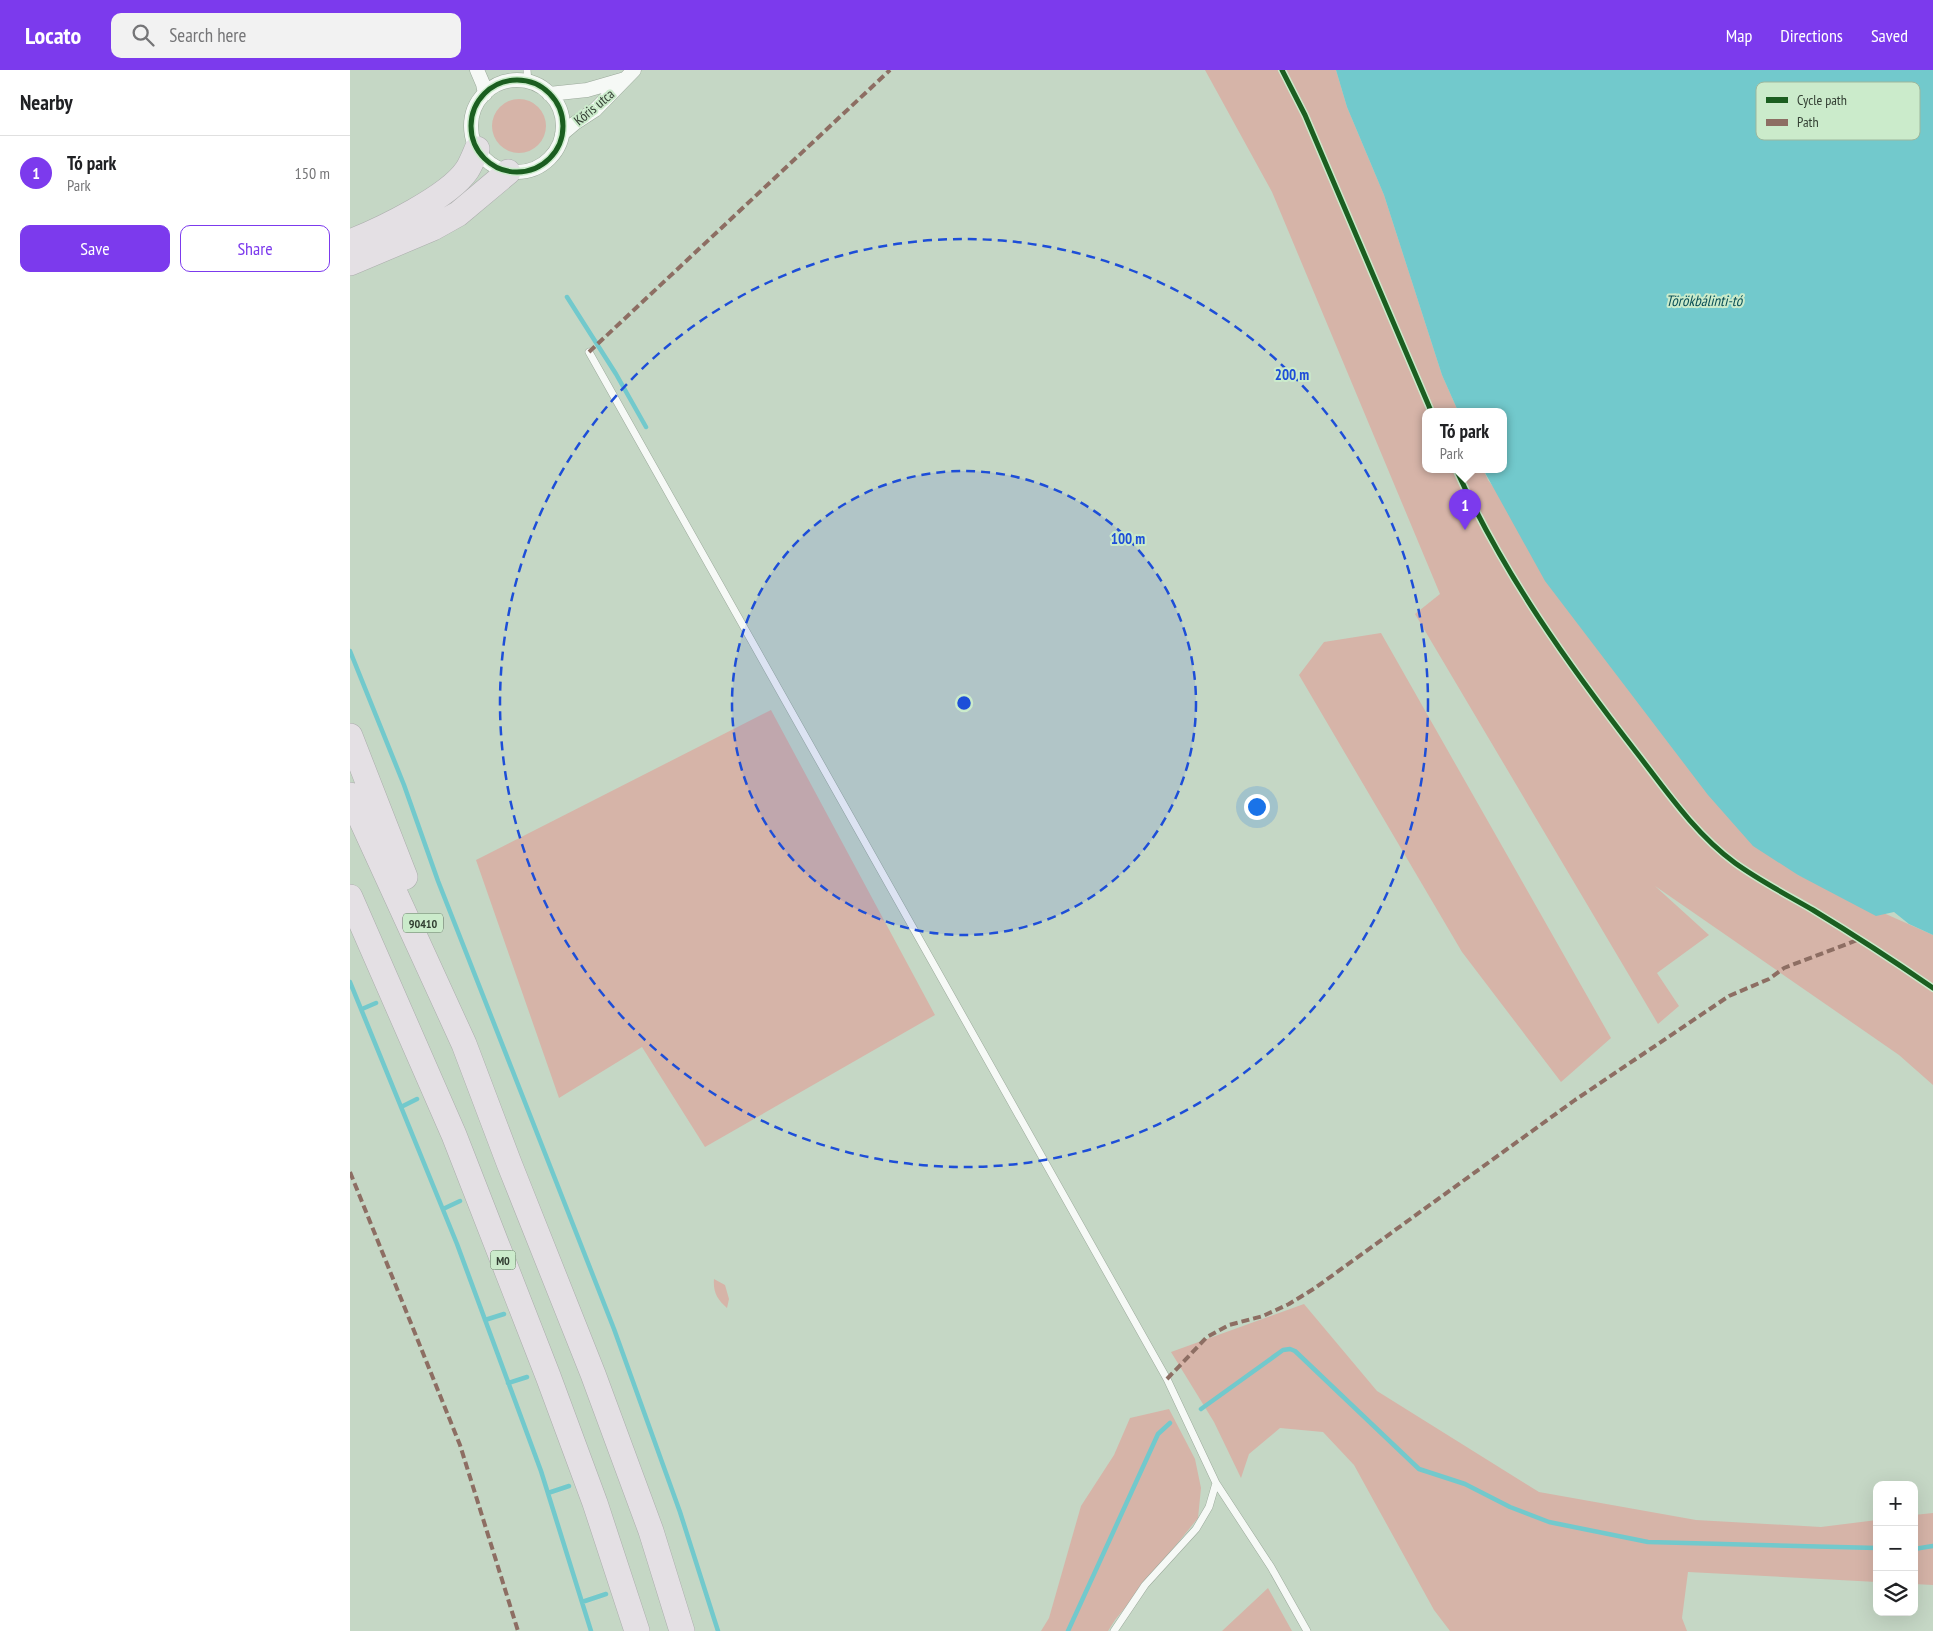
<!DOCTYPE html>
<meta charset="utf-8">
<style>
body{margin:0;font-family:"PT Sans Narrow",sans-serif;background:#f2f2f2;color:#202124}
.controls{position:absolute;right:15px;bottom:15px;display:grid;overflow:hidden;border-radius:10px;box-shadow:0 5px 20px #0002}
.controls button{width:45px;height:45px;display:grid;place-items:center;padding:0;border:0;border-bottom:1px solid #e0e0e0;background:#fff;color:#202124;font:25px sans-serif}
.you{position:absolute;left:906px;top:736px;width:18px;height:18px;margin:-12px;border:4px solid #fff;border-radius:50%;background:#1a73e8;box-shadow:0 0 0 8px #1a73e833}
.badge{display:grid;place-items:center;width:32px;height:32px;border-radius:50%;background:#7c3aed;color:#fff;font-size:16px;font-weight:700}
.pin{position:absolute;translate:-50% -41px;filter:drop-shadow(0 1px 2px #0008)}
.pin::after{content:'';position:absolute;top:26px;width:18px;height:15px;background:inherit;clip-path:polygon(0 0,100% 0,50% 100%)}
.popup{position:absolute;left:1072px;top:338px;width:85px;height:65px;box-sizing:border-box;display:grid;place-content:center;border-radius:10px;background:#fff;filter:drop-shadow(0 1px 4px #0005);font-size:16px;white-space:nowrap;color:#757577}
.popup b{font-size:19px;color:#202124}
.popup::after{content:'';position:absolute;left:50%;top:100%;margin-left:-10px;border:10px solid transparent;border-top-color:#fff}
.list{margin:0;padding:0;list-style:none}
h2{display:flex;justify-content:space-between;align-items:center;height:65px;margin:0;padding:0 20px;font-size:21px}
h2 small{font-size:16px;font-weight:400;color:#757577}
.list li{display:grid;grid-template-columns:32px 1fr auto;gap:15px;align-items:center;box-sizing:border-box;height:75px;padding:0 20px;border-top:1px solid #e0e0e0}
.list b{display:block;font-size:19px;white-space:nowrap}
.list p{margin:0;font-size:16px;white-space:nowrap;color:#757577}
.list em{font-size:16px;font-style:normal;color:#757577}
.actions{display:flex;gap:10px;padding:15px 20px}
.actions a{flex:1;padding:11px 0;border:1px solid #7c3aed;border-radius:10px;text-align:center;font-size:18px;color:#7c3aed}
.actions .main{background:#7c3aed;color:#fff}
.icon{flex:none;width:28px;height:28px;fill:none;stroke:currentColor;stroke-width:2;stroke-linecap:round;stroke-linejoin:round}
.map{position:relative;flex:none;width:1583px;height:1561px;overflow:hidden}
header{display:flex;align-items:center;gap:30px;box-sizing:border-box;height:70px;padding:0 25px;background:#7c3aed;color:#fff}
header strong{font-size:24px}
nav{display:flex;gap:28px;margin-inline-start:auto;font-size:18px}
.search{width:350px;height:45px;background:#f2f2f2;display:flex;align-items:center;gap:12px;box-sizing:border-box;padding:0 18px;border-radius:10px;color:#757577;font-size:19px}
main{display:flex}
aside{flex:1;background:#fff}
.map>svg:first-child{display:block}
.green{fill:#d6b4a8}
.water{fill:#72c9cc}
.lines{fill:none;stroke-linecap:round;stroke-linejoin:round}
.stream{stroke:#72c9cc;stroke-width:4.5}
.lane-casing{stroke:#9ba99b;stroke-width:8}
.street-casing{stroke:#9ba99b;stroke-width:15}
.highway-casing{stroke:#abadac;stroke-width:26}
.lane{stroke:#f6f9f6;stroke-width:7}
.street{stroke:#f6f9f6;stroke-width:14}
.highway{stroke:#e4e0e4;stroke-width:25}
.quiet{stroke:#8d6e63;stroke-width:4;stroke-dasharray:8 4;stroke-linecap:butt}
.cycleway-casing{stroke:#cbebcb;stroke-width:8}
.cycleway{stroke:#1b5e20;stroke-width:5}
.ring{fill:none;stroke:#1d4ed8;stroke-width:2.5;stroke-dasharray:9 6}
.labels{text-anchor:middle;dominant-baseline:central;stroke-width:4;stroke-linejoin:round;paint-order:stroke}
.shield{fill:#cbebcb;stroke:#617361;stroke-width:1}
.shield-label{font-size:12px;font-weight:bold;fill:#333f33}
.street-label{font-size:14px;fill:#333f33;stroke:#cbebcb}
.water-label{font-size:15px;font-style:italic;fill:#0b5057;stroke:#cbebcb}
.key{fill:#cbebcb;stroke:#9db79d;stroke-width:1}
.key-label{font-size:14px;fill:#333f33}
.centre{fill:#1d4ed8;stroke:#cbebcb;stroke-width:2.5}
.ring-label{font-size:15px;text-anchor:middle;font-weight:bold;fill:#1d4ed8;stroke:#cbebcb;stroke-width:4;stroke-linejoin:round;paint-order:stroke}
</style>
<header>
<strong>Locato</strong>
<div class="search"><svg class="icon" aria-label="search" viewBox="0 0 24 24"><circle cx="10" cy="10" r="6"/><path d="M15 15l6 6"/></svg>Search here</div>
<nav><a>Map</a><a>Directions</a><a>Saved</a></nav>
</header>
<main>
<aside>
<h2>Nearby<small></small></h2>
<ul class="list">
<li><span class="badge">1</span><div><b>Tó park</b><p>Park</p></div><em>150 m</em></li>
</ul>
<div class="actions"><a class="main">Save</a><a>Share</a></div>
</aside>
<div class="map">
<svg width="1583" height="1561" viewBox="0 0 1583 1561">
<rect width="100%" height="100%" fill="#c5d7c5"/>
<!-- green -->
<path class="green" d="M855,0H986L997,37L1034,125L1092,305L1108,341H1076V399H1133L1138,410L1448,805L1583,865V1015L1549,985L1305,816L1359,865L1307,903L1329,936L1308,954L1065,544L1090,524L922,122Z
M142 56a27 27 0 1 1 54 0a27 27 0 1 1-54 0Z
M1031,563L1261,968L1211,1012L1112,882L949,605L974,572Z
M421,640L585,945L355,1077L292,977L209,1028L126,790Z
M364,1209L375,1215L379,1229L377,1238C367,1229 363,1222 364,1209Z
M954,1234L1027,1321L1189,1422L1346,1450L1471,1457L1527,1450V1512L1338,1502L1332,1548L1337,1561H1100L1084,1540L1004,1395L973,1362L930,1358L899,1384L891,1408L864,1352L821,1282Z
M819,1339L845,1389L851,1418L848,1448L765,1550L758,1561H691L699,1548L731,1436L764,1385L780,1348Z
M1583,1443V1515L1564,1514V1445Z
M918,1518L942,1561H872Z"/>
<!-- water -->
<path class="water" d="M986,0H1583V865L1559,854L1544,842L1526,846L1448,805L1403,776L1358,725L1195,511L1133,399H1154V341H1108L1092,305L1034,125L997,37Z"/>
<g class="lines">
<!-- stream -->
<path class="stream" d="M217,227L266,304L296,357
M0,581L54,715L88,811L264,1259L330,1442L368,1561
M0,912L107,1174L191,1401L241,1561
M12,939L26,933
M51,1037L67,1029
M93,1139L110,1131
M135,1250L154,1244
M158,1313L177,1307
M851,1339L933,1280L940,1279L945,1281L1069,1399L1115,1414L1160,1437L1199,1452L1298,1472L1527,1478
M198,1423L219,1416
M1564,1479L1583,1476
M232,1532L256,1524
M718,1561L808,1364L820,1353"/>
<!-- lane casing -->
<g class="lane-casing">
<path id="lane" d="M177,0L178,12
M239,282L817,1309L866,1413L859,1437L846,1459L795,1515L764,1561
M866,1413L921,1497L957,1561"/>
</g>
<!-- street casing -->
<g class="street-casing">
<path id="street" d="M127,0L133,14L135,24
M121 56a46 46 0 1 1 92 0a46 46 0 1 1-92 0Z
M199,24L237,20L275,9
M212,64L225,53L245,40L284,0"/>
</g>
<!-- highway casing -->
<g class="highway-casing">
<path id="highway" d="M0,172C31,160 99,127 117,100C121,94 124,86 127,79
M0,193L83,158L108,144L158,102
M0,666L55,807
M0,725L114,974L159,1093L243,1304L301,1461L332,1561
M0,827L104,1065L198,1306L245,1433L287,1561"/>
</g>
<!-- lane -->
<use href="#lane" class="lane"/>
<!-- street -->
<use href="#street" class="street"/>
<!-- highway -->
<use href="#highway" class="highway"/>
<!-- quiet -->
<path class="quiet" d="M239,282L540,0
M0,1102L110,1375L168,1561
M817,1309L857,1267L879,1255L913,1246L939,1234L965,1218L1225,1030L1379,926L1419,909L1434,898L1510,869"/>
<!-- cycleway casing -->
<g class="cycleway-casing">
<path id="cycleway" d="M932,0L955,45L1081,341
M121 56a46 46 0 1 1 92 0a46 46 0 1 1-92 0Z
M1106,399C1153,504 1220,597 1290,687C1319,725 1347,765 1385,793C1410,811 1437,825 1463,840C1504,865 1544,891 1583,918"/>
</g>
<!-- cycleway -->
<use href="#cycleway" class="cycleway"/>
</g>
<!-- distance rings -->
<circle cx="614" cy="633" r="232" fill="#1d4ed8" fill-opacity=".12"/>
<g class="ring">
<circle cx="614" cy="633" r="232"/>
<circle cx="614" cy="633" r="464"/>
</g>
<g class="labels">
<!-- shield labels -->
<g class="shield">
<rect x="53" y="843.5" width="40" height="19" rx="4"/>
<rect x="140.5" y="1180.5" width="25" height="19" rx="4"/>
</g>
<g class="shield-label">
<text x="73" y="853">90410</text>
<text x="153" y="1190">M0</text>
</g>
<!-- street labels -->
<g class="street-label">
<text transform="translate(244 37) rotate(-40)">Kőris utca</text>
</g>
<!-- water labels -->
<g class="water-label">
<text x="1354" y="230">Törökbálinti-tó</text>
</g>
</g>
<!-- legend -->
<rect x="1406" y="12" width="164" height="58" rx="8" class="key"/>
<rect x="1416" y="27" width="22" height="6" fill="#1b5e20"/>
<rect x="1416" y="49" width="22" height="7" fill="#8d6e63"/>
<g class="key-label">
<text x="1447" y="35">Cycle path</text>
<text x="1447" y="57">Path</text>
</g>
<circle cx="614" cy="633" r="8" class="centre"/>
<g class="ring-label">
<text x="942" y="310">200 m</text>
<text x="778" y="474">100 m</text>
</g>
</svg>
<div class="controls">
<button>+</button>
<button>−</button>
<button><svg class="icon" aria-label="layers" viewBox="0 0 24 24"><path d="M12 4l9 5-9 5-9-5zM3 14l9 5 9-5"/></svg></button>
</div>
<div class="you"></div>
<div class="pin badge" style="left:1115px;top:460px">1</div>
<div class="popup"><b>Tó park</b>Park</div>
</div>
</main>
